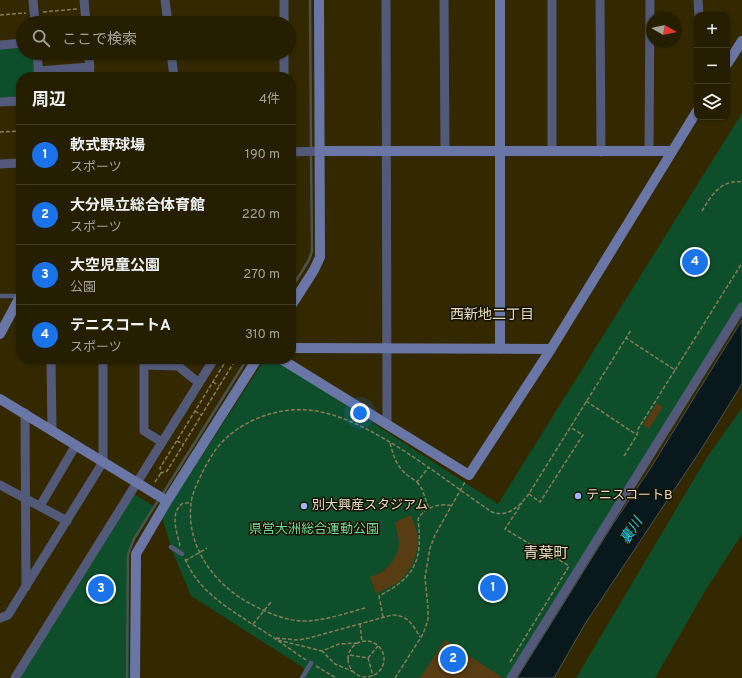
<!DOCTYPE html>
<html lang="ja">
<meta charset="utf-8">
<style>
body{margin:0;font-family:Overpass,"Noto Sans JP",sans-serif;background:#2e270a;color:#f1f3f6}
.controls{position:absolute;right:12px;top:12px;display:grid;overflow:hidden;border-radius:8px;box-shadow:0 1px 3px #0004}
.controls button{width:36px;height:36px;display:grid;place-items:center;padding:0;border:0;border-bottom:1px solid #423c22;background:#261e00;color:#f1f3f6;font:20px sans-serif}
.compass{position:absolute;left:646px;top:12px;width:36px;height:36px;border-radius:50%;background:#261e00;box-shadow:0 1px 3px #0004;rotate:99deg}
.you{position:absolute;left:360px;top:413px;width:14px;height:14px;margin:-10px;border:3px solid #fff;border-radius:50%;background:#1a73e8;box-shadow:0 0 0 6px #1a73e833}
.badge{display:grid;place-items:center;width:26px;height:26px;border-radius:50%;background:#1a73e8;color:#fff;font-size:13px;font-weight:700}
.pin{position:absolute;translate:-50% -50%;border:2px solid #fff;box-shadow:0 1px 4px #0006}
.list{margin:0;padding:0;list-style:none}
h2{display:flex;justify-content:space-between;align-items:center;height:52px;margin:0;padding:0 16px;font-size:17px}
h2 small{font-size:13px;font-weight:400;color:#a4a299}
.list li{display:grid;grid-template-columns:26px 1fr auto;gap:12px;align-items:center;box-sizing:border-box;height:60px;padding:0 16px;border-top:1px solid #423c22}
.list b{display:block;font-size:15px;white-space:nowrap}
.list p{margin:0;font-size:13px;white-space:nowrap;color:#a4a299}
.list em{font-size:13px;font-style:normal;color:#a4a299}
.icon{flex:none;width:22px;height:22px;fill:none;stroke:currentColor;stroke-width:2;stroke-linecap:round;stroke-linejoin:round}
.map{position:relative;flex:none;width:742px;height:678px;overflow:hidden}
.search{position:absolute;background:#261e00;box-shadow:0 1px 3px #0004;left:16px;top:16px;width:280px;height:44px;display:flex;align-items:center;gap:10px;box-sizing:border-box;padding:0 14px;border-radius:22px;color:#a4a299;font-size:15px}
.panel{position:absolute;background:#261e00;box-shadow:0 1px 3px #0004;left:16px;top:72px;width:280px;height:292px;border-radius:16px}
.map>svg:first-child{display:block}
.green{fill:#0e4e2b}
.water{fill:#09181c;stroke:#4b534d}
.lines{fill:none;stroke-linecap:round;stroke-linejoin:round}
.stream{stroke:#4b534d;stroke-width:2.5}
.building{fill:#583c14}
.path{stroke:#867d5a;stroke-width:1.5;stroke-dasharray:4 2;stroke-linecap:butt}
.lane{stroke:#535a79;stroke-width:4.5}
.street{stroke:#535a79;stroke-width:9}
.secondary{stroke:#6a76a6;stroke-width:10}
.poi-dot{fill:#a1b2fd;stroke:#171100;stroke-width:1.5}
.labels{text-anchor:middle;dominant-baseline:central;stroke-width:3;stroke-linejoin:round;paint-order:stroke}
.poi-label{font-size:13px;fill:#e4dcc0;stroke:#171100;text-anchor:start}
.park-label{font-size:13px;fill:#6fdb96;stroke:#171100}
.neighbourhood-label{font-size:14px;fill:#e4dcc0;stroke:#171100}
.water-label{font-size:14px;font-style:italic;fill:#18dbfb;stroke:#171100}
.quarter-label{font-size:15px;fill:#e4dcc0;stroke:#171100}
</style>
<div class="map">
<svg width="742" height="678" viewBox="0 0 742 678">
<rect width="100%" height="100%" fill="#332800"/>
<!-- green -->
<path class="green" d="M23,47V53H34L36,77H21V98L0,99V49Z
M742,113V306L510,678H304V668L191,596L171,548L162,517L265,359L276,360L498,504Z
M742,408V534L705,591L655,678H576L707,457Z
M134,494L155,507L134,541L129,555V678H19Z"/>
<!-- water -->
<path class="water" d="M742,320V384L702,448L585,624L554,678H517L613,524L650,469Z"/>
<g class="lines">
<!-- stream -->
<path class="stream" d="M310,0L311,148
M291,289L309,260L312,251L311,153
M162,495L247,359
M127,678L128,554L134,539L159,499"/>
</g>
<!-- building -->
<path class="building" d="M657,403L663,407L649,429L643,425Z
M411,515L418,536L417,548L413,563L406,574L397,583L376,594L370,577L382,572L392,562L398,551L399,542L395,522Z
M445,640L503,678H420Z"/>
<g class="lines">
<!-- path -->
<path class="path" d="M43,12L77,9
M0,15L26,13
M0,132L21,131
M702,211C711,196 721,179 742,182
M227,359L160,468L161,473L167,471L236,359
M675,370L742,263
M213,382L219,386
M586,401L637,435
M195,411L201,415
M177,441L183,444
M390,443C396,465 399,470 417,482L428,468
M624,456L637,435L638,429L675,370L626,338
M155,482L161,473
M417,482L422,489L429,509
M529,494L540,502L583,435L570,427
M180,546C177,532 169,513 183,503H191
M185,559C198,590 225,606 252,624C271,635 288,648 306,660
M185,561L207,548
M365,608C346,613 325,621 304,621C285,621 266,612 249,603C214,584 186,546 191,504C192,492 199,480 204,469C209,460 214,451 221,443C246,417 286,404 321,412C376,423 445,481 492,512C509,518 521,505 530,492L631,330
M383,617L379,596C415,577 423,561 418,519C424,508 440,502 452,506
M253,624L271,602
M360,624L362,642
M276,638L298,640L309,638L392,615C408,615 413,625 420,637
M278,640L322,651
M348 659a18 18 0 1 1 36 0a18 18 0 1 1-36 0Z
M350,655L368,658L373,676
M368,658L378,646
M510,662L569,566L534,544H530L505,529L522,503
M316,666L336,678
M354,672L335,664L322,651L339,644L359,643
M395,678L423,634L428,620V608L425,577L430,548L435,535L465,482"/>
<!-- lane -->
<path class="lane" d="M0,296H21
M171,547L182,554
M302,678L311,663"/>
<!-- street -->
<path class="street" d="M33,0L35,23
M84,0L86,23
M165,0L168,23
M284,0V23
M386,0L387,424
M444,0L445,151
M600,0L601,152
M698,0L699,15
M0,45L23,43
M37,53L39,77
M89,53L90,77
M171,53L174,77
M284,53V77
M38,71L90,67
M0,102L21,101
M552,151V0
M649,151L650,0
M291,152L320,151
M0,164L21,163
M51,359L52,430
M144,360V365L178,366L199,383
M144,365V431L162,442
M25,413L26,587
M0,485L67,521
M40,506L76,445
M0,618L8,615L103,462V359
M15,678L214,359
M511,678L742,307"/>
<!-- secondary -->
<path class="secondary" d="M500,0V349
M727,64L742,41
M320,151H672
M291,306L314,270L320,257L319,0
M0,334L21,295
M291,348L551,349
M281,359L469,475L551,349L697,111
M0,399L167,501
M135,678L136,554L167,501L257,359"/>
</g>
<!-- markers -->
<g class="poi-dot">
<circle cx="578" cy="496" r="4"/>
<circle cx="304" cy="506" r="4"/>
</g>
<g class="labels">
<!-- poi labels -->
<g class="poi-label">
<text x="586" y="496">テニスコートB</text>
<text x="312" y="506">別大興産スタジアム</text>
</g>
<!-- park labels -->
<g class="park-label">
<text x="314" y="530">県営大洲総合運動公園</text>
</g>
<!-- neighbourhood labels -->
<g class="neighbourhood-label">
<text x="492" y="315">西新地二丁目</text>
</g>
<!-- water labels -->
<g class="water-label">
<text transform="translate(632 531) rotate(-57)">裏川</text>
</g>
<!-- quarter labels -->
<g class="quarter-label">
<text x="546" y="554">青葉町</text>
</g>
</g>
</svg>
<div class="controls">
<button>+</button>
<button>−</button>
<button><svg class="icon" aria-label="layers" viewBox="0 0 24 24"><path d="M12 4l9 5-9 5-9-5zM3 14l9 5 9-5"/></svg></button>
</div>
<svg class="compass" viewBox="-18 -18 36 36"><path d="M0-13l5 13h-10z" fill="#e53935"/><path d="M0 13l5-13h-10z" fill="#a4a299"/></svg>
<div class="you"></div>
<div class="pin badge" style="left:493px;top:588px">1</div>
<div class="pin badge" style="left:453px;top:659px">2</div>
<div class="pin badge" style="left:101px;top:589px">3</div>
<div class="pin badge" style="left:695px;top:262px">4</div>
<div class="search"><svg class="icon" aria-label="search" viewBox="0 0 24 24"><circle cx="10" cy="10" r="6"/><path d="M15 15l6 6"/></svg>ここで検索</div>
<section class="panel">
<h2>周辺<small>4件</small></h2>
<ul class="list">
<li><span class="badge">1</span><div><b>軟式野球場</b><p>スポーツ</p></div><em>190 m</em></li>
<li><span class="badge">2</span><div><b>大分県立総合体育館</b><p>スポーツ</p></div><em>220 m</em></li>
<li><span class="badge">3</span><div><b>大空児童公園</b><p>公園</p></div><em>270 m</em></li>
<li><span class="badge">4</span><div><b>テニスコートA</b><p>スポーツ</p></div><em>310 m</em></li>
</ul>
</section>
</div>
